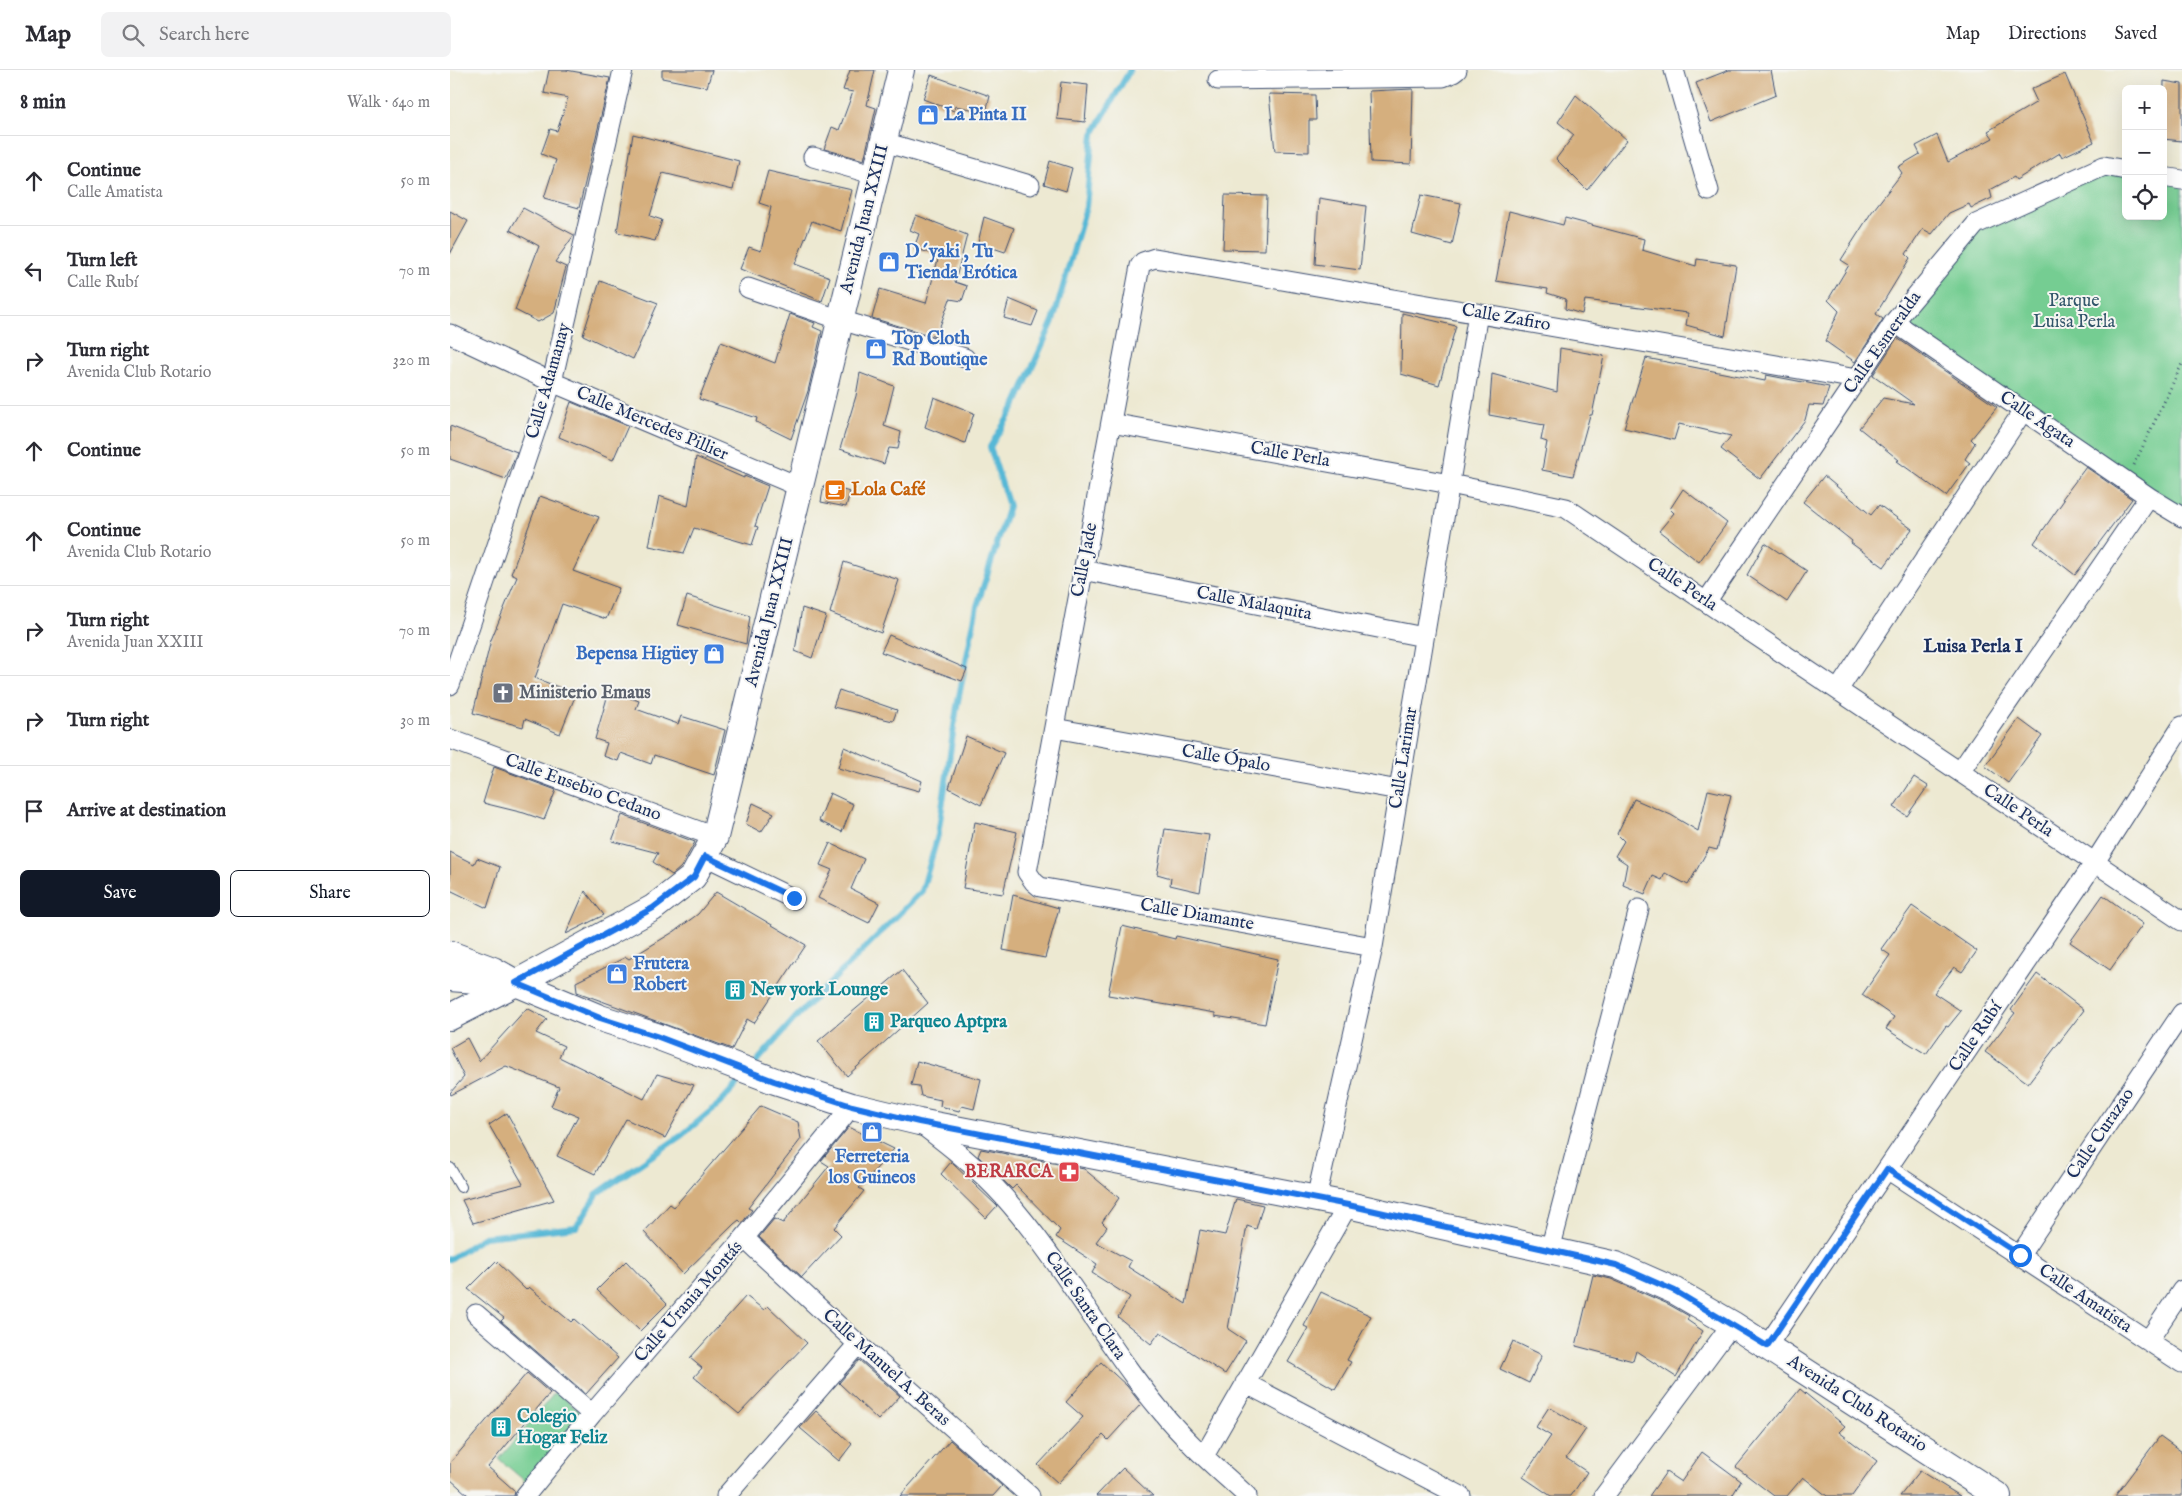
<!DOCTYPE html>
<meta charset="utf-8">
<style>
body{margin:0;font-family:"IM FELL English",serif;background:#f2f2f3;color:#2b2b33}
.controls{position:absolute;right:15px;top:15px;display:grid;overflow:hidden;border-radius:8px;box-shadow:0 5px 20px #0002}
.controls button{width:45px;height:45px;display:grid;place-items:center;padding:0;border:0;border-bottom:1px solid #e1e1e2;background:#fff;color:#2b2b33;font:25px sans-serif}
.stop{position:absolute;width:15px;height:15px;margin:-11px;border:4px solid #1a73e8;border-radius:50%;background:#fff}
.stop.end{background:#1a73e8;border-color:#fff;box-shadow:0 1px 5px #0008}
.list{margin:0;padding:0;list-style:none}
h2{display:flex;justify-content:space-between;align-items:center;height:65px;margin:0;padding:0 20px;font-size:21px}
h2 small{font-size:16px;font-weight:400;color:#7c7c81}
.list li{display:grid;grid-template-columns:32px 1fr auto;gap:15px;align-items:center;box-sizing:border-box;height:90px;padding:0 20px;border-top:1px solid #e1e1e2}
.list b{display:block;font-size:19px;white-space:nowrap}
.list p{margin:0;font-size:16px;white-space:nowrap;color:#7c7c81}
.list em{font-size:16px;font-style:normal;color:#7c7c81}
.actions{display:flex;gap:10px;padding:15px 20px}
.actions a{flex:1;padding:11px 0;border:1px solid #111827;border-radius:8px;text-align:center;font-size:18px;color:#111827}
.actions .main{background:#111827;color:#fff}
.icon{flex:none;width:28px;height:28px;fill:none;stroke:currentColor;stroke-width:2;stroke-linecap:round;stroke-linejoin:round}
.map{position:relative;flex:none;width:1732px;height:1426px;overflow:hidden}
header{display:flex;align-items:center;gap:30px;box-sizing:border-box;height:70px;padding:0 25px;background:#fff;border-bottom:1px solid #e1e1e2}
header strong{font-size:24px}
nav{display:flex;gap:28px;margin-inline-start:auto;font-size:18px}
.search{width:350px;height:45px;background:#f2f2f3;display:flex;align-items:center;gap:12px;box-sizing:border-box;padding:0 18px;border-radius:8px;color:#7c7c81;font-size:19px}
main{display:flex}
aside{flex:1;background:#fff}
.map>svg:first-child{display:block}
.park{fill:#75cd92;stroke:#487e78}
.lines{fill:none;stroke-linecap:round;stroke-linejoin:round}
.stream{stroke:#57b8d6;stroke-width:6}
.building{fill:#d5af7e}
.lane-casing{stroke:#3a4b6f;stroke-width:12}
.street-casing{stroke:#3a4b6f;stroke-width:21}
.secondary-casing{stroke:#3a4b6f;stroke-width:28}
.path{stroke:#3a4b6f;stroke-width:3;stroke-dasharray:1 4;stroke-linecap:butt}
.lane{stroke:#fff;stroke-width:10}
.street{stroke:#fff;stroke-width:19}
.secondary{stroke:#fff;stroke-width:26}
.route{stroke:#1a73e8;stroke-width:6}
.labels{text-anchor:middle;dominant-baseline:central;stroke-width:4;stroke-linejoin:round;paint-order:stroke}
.shop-label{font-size:18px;font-weight:bold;fill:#366cbe;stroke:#f6f6f2;text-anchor:start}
.street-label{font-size:18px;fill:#1b2f5e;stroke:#f6f6f2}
.park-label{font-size:18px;fill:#32566b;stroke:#f6f6f2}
.food-label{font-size:18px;font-weight:bold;fill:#c56008;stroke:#f6f6f2;text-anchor:start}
.worship-label{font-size:18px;font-weight:bold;fill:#5b616d;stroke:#f6f6f2;text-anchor:start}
.culture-label{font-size:18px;font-weight:bold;fill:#0d838f;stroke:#f6f6f2;text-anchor:start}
.health-label{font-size:18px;font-weight:bold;fill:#be3a42;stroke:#f6f6f2;text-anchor:end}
.neighbourhood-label{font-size:19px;font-weight:bold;fill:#1b2f5e;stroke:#f6f6f2}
</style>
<header>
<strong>Map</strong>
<div class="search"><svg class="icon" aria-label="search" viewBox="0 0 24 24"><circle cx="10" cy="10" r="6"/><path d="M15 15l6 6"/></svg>Search here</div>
<nav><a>Map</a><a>Directions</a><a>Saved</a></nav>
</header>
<main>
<aside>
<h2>8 min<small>Walk · 640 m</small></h2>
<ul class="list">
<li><svg class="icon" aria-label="ahead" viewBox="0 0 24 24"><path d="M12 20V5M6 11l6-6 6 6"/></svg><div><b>Continue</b><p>Calle Amatista</p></div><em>50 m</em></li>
<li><svg class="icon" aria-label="left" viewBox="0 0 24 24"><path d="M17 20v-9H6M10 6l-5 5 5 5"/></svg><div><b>Turn left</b><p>Calle Rubí</p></div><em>70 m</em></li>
<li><svg class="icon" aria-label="right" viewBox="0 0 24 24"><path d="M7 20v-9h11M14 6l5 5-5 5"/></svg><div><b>Turn right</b><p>Avenida Club Rotario</p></div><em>320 m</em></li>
<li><svg class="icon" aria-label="ahead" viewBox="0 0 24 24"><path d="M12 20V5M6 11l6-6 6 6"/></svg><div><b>Continue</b></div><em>50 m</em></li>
<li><svg class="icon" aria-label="ahead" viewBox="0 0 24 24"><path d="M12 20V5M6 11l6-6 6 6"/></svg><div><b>Continue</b><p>Avenida Club Rotario</p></div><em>50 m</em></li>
<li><svg class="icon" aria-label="right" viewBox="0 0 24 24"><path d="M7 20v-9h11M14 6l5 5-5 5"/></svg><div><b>Turn right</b><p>Avenida Juan XXIII</p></div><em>70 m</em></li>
<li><svg class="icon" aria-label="right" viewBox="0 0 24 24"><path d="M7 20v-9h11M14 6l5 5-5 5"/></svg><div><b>Turn right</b></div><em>30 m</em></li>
<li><svg class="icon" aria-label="arrive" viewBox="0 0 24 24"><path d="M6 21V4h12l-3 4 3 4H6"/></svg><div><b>Arrive at destination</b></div></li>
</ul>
<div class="actions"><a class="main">Save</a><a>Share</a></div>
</aside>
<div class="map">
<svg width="1732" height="1426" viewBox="0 0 1732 1426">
<rect width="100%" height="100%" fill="#f6f6f2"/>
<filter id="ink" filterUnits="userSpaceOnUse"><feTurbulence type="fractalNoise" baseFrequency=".02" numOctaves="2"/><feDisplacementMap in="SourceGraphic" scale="10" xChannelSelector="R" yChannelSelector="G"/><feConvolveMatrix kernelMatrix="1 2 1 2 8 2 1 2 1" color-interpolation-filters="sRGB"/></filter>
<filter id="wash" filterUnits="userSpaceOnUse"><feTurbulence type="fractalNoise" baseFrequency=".0096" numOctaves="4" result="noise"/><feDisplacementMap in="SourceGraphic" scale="20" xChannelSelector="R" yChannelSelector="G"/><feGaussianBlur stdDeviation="1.12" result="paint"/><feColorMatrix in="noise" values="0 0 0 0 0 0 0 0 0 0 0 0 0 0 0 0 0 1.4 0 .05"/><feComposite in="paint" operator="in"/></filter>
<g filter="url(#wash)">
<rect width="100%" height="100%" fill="#ede9d2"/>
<!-- park -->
<path class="park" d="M1654,96L1676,100V146H1713V107L1732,110V443L1444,252L1526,154Z
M106,1321L133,1345L76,1412L49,1389Z"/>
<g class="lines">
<!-- stream -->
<path class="stream" d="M302,997L347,946L472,821L488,765L507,636L527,536L559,436L540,377L565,336L603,251L636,137L643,64L680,0
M0,1189L34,1167L126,1157L148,1123L232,1065L269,1034L294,1006"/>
</g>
<g id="blocks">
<!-- building -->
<path class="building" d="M99,0H116L160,8L129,138L94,128L106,90L91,84L100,59L107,61L118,28L94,23Z
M212,0H262L257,17L212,8Z
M400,0H425L417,35L426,38L414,90L374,79L382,57L389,60L403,22L393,20Z
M1279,0H1321L1326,25L1261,52L1246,13Z
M1615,4L1644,72L1612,87L1610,83L1566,110L1564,107L1540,120L1542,128L1521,138L1519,134L1499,143L1482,164L1473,159L1456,184L1460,188L1426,244L1433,249L1405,292L1375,271L1389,241L1378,230L1399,195L1391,190L1421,143L1452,103L1448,97L1470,84L1466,76L1487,65L1498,92L1543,68L1538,61L1587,32L1581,19Z
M481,5L540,26L536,42L505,36L504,41L473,29Z
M1714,11L1732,14V71L1713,69Z
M611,12L638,15L635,52L607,49Z
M963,19L961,94L921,92L919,21Z
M819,24L865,25L866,50H859V82L825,81Z
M1126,25L1177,70L1137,120L1106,89L1124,65L1108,52Z
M183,64L289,91L283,120L213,103L200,146L212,150L205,171L167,162Z
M600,91L622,98L616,121L594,114Z
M318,101L402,120L391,161L362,151L345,194L380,207L372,231L290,199L299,177L311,181L321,137L309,133Z
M775,125L817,126L815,180L773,179Z
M971,125L1011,133L1002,175L962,164Z
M869,128L916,136L910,200L865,194Z
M73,138L124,165L105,192L116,197L104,243L88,252L65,240L89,176L60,160Z
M0,141L18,151L0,184Z
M1059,141L1113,155L1115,148L1194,169L1192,180L1246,196L1247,189L1286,195L1275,266L1236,255L1238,243L1135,230L1132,244L1115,239L1116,229L1097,223L1098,219L1046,211Z
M466,145L517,165L505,212L517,216L512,231L500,229L486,267L422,248L430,219L476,233L489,186L464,178L469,164L460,160Z
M534,147L564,158L555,182L528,173Z
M150,211L208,233L183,289L133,265Z
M559,229L588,241L582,256L554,248Z
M952,243L1006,256L989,315L951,304Z
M340,244L365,253L363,257L372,261L358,321L341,369L306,352L307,348L249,329L271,272L325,293Z
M1447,268L1547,337L1521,369L1525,373L1515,389L1520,393L1496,426L1447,391L1449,390L1409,358L1433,328L1464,334L1423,305Z
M1110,278L1154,286L1142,345H1140L1123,406L1092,400L1097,372L1091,370L1094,355L1039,345L1042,304L1107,322Z
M1196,288L1315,311L1316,305L1379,317L1373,336L1359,335L1355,350L1310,409L1271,379L1281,366L1229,354L1224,370L1174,358Z
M410,303L444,316L434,356L451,362L448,379L439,378L434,394L390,379L406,326Z
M484,327L524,343L515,373L475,357Z
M121,332L178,356L163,390L109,367Z
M0,356L67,382L56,409L0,389Z
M246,387L294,408V406L318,416L305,456L308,457L302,475L244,458L234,483L199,476L209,426L238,436Z
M1636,397L1682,429L1625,505L1584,473L1614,430L1612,429Z
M1374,406L1421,445L1429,435L1462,459L1434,497L1401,473L1402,471L1353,432Z
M374,415L400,422L396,437L371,432Z
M1233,419L1277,453L1249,492L1209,461L1224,443L1220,439Z
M90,426L149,447L123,501L169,518L156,549L112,534L85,608L126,624L110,664L75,649L73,657L23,643L41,570L67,507L61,504Z
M1315,473L1357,501L1337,532L1297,505Z
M394,492L449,510L431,563L380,543Z
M237,526L300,546L296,574L228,555Z
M352,538L376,546L362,588L345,581Z
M439,565L517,599L512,611L431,582Z
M389,620L447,640L443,651L383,637Z
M159,621L189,631L186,639L228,654L231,646L275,660L264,705L204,685L201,694L171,683L168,691L153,686L157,673L145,669Z
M1569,649L1592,666L1558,713L1535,696Z
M516,666L554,683L531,735L499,718Z
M394,677L472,711L469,721L388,698Z
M44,697L106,720L94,750L74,743L33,733Z
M1464,707L1478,716L1457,746L1444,737Z
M1258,720L1281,725L1267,780L1259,778L1238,815L1215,803L1212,810L1203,806L1195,824L1173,815L1177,794L1165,786L1174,771L1167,764L1184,729L1221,745L1248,761Z
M380,723L403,734L392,762L369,751Z
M303,733L324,743L311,762L296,754Z
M172,745L245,772L231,797L222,805L203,792L208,783L162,771Z
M525,752L567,762L553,824L513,818Z
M715,759L759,765L750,822L720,815L721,808L707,804Z
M380,773L414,789L401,819L429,833L419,853L368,828L382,800L370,795Z
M0,782L24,794L27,788L50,797L37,838L0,820Z
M135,821L154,845L116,864Z
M266,822L356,875L304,953L297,949L282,979L127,922L126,912L176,887L179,889L225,861L248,844Z
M563,825L609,838L595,888L553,880Z
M1653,825L1693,854L1660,900L1620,872Z
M1462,836L1527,881L1512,902L1504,897L1484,923L1511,941L1498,957L1496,956L1476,984L1436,959L1444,947L1412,925L1440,885L1431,879Z
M672,856L725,869L726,866L828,889L815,954L765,946V943L658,925Z
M452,900L478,933L397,1006L368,971Z
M1587,904L1634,940L1578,1013L1535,982L1565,943L1561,940Z
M77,938L97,949L86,963L114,976L109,987L194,1029L207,1004L244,1015L215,1068L176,1049L145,1104L107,1086L128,1046L101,1036L109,1017L56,996L1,1025L0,1023L14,1007L0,978L17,968L29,991Z
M467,991L531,1009L524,1039L512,1036L509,1041L490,1036L491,1030L471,1026L469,1016L461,1015Z
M311,1036L348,1052L351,1069L298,1138L302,1140L292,1153L289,1150L284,1154L233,1204L194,1162L220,1134L224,1137Z
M57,1043L104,1130L23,1153L12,1130L73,1114L39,1055Z
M399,1057L444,1079L409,1118L414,1121L384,1158L391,1165L352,1207L309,1167L324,1149L333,1153L379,1096L371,1091Z
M531,1079L634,1099L669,1128L652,1152L657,1157L646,1172L681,1191L678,1197L736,1234L750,1160L775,1165L786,1129L813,1135L806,1159L797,1156L778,1259L796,1271L775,1304L710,1262L701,1274L668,1247L680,1227L642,1203L647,1194L606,1167L610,1160L566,1115L562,1119L528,1086Z
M501,1092L547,1136L536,1148L491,1104Z
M46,1191L76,1220L79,1217L121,1252L124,1249L168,1288L136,1324L51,1251L54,1248L18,1219Z
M176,1191L217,1234L190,1261L147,1220Z
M1143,1205L1161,1209L1218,1234L1239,1246L1237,1250L1253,1261L1226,1307L1186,1281L1183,1291L1126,1276Z
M871,1222L921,1246L897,1290L901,1292L885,1319L838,1292L858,1258L854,1256Z
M296,1226L314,1240L318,1236L357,1273L289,1344L244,1307L252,1298L240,1288Z
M1063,1271L1092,1285L1079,1313L1050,1299Z
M409,1290L450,1326L428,1350L389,1313Z
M651,1292L677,1316L691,1334L658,1370L653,1365L608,1413L588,1395L633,1347L616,1332Z
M77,1303L100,1323L38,1397L65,1421L64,1426H19L0,1409V1393Z
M1350,1319L1395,1356L1389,1362L1427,1391L1402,1426H1377L1353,1407L1337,1426H1324L1286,1397Z
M1099,1337L1136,1359L1116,1388L1137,1402L1121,1426H1101L1073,1407L1101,1366L1086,1357Z
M366,1341L402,1374L389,1391L350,1358Z
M1710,1366L1732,1382V1426H1665Z
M500,1370L552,1416L543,1426H450Z
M1252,1382L1291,1411L1282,1426H1199L1216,1402L1231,1412Z
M673,1398L703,1426H646Z
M1470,1401L1510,1426H1450Z"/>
</g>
</g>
<g filter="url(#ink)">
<use href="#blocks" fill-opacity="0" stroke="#3a4b6f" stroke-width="1"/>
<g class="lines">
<!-- lane casing -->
<g class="lane-casing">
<path id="lane" d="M0,1098L11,1117"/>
</g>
<!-- street casing -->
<g class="street-casing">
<path id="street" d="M1224,0L1259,121
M768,10L993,7L1003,3L1007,0
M434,72L580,115
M363,87L426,105
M1713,107L1732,110
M298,218L391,250L515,288
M1444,252L1699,427L1732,447
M0,264L102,312L350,417
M661,353L1000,414L1116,438L1732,851
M633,500L974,567
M1256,532L1407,309L1444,252L1526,154L1654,96L1676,100
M0,615L102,312L173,0
M1388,620L1573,341
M604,658L949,720
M0,669L265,767
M1510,702L1699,427
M255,786L344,829
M923,877L590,817L584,812L577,802L690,196L693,192L705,188L1407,309
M472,1055C501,1077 529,1099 554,1127C613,1193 654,1273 711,1341C736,1372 768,1399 797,1426
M1437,1099L1732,1293
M866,1129L923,877L1028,243
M294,1168L408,1274L580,1426
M1100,1180L1189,839
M1570,1185L1732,943
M26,1244L142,1344
M1698,1271L1732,1220
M1317,1276L1645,792L1732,656
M795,1313L1011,1426
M754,1386L898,1135
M75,1426L142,1344L294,1168L402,1036
M276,1426L408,1274
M1154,1426L1282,1254"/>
</g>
<!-- secondary casing -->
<g class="secondary-casing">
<path id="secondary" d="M0,884L43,900L66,913L150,948L206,966L325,1011L402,1036L469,1052L898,1135L1166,1195L1225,1221L1282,1254L1548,1426
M0,908L52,912
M0,947L66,913L203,838L243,807L265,767L451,0"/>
</g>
<!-- path -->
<path class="path" d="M1684,395L1732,294"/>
<!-- lane -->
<use href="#lane" class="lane"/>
<!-- street -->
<use href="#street" class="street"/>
<!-- secondary -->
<use href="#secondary" class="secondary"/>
</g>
</g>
<g class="lines" filter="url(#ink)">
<!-- route -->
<path class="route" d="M344,828L255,786L244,807L203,838L66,913L150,948L206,966L324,1011L402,1036L469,1052L898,1135L1166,1195L1225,1221L1317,1276L1437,1099L1570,1185"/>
</g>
<!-- icons -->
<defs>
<g id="shop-square" transform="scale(1.125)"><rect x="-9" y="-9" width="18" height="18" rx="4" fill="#3f7fe0" stroke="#f6f6f2"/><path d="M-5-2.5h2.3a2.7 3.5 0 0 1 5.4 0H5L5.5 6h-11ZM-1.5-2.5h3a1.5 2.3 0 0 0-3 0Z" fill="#fff"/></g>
<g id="cafe-square" transform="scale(1.125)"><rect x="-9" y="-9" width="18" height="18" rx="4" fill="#e8710a" stroke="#f6f6f2"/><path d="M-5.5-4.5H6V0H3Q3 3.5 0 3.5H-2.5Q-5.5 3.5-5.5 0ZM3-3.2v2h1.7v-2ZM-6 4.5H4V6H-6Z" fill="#fff"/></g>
<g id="church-square" transform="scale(1.125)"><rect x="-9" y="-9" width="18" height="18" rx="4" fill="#6b7280" stroke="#f6f6f2"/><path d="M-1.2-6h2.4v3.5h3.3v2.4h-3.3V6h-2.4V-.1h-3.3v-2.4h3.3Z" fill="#fff"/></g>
<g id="building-square" transform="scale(1.125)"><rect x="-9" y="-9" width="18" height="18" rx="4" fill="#0f9aa8" stroke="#f6f6f2"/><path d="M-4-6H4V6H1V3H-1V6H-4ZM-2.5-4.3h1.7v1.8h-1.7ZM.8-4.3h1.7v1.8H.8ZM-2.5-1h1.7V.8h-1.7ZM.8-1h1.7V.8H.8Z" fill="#fff"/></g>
<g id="pharmacy-square" transform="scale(1.125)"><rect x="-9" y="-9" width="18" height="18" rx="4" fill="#e0444e" stroke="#f6f6f2"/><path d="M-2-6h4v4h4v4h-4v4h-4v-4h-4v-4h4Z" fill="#fff"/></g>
</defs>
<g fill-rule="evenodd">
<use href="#shop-square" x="478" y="45"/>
<use href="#shop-square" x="439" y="192"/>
<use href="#shop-square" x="426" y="279"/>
<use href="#cafe-square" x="385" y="420"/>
<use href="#shop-square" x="264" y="584"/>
<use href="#church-square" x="53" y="623"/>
<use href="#shop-square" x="167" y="904"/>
<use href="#building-square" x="285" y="920"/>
<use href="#building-square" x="424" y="952"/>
<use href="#shop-square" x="422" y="1062"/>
<use href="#pharmacy-square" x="619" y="1102"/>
<use href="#building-square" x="51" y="1357"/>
</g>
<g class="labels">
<!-- shop labels -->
<g class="shop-label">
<text x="494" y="45">La Pinta II</text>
<text x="455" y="182">D´yaki , Tu<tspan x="455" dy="21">Tienda Erótica</tspan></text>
<text x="442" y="269">Top Cloth<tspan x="442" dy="21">Rd Boutique</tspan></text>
<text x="248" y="584" text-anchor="end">Bepensa Higüey</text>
<text x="183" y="894">Frutera<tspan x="183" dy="21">Robert</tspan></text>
<text x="422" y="1087" text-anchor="middle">Ferreteria<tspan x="422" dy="21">los Guineos</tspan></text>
</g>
<!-- street labels -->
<g class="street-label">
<text transform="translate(415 149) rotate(-76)">Avenida Juan XXIII</text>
<text transform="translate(1056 248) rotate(10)">Calle Zafiro</text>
<text transform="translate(1433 273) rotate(-55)">Calle Esmeralda</text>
<text transform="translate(99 311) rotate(-74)">Calle Adamanay</text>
<text transform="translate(1587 350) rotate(34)">Calle Ágata</text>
<text transform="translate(202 354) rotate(23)">Calle Mercedes Pillier</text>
<text transform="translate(840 385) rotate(10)">Calle Perla</text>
<text transform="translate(635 490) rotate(-79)">Calle Jade</text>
<text transform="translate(1232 515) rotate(34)">Calle Perla</text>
<text transform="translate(804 534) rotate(11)">Calle Malaquita</text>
<text transform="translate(320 542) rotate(-76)">Avenida Juan XXIII</text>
<text transform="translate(954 688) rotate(-81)">Calle Larimar</text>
<text transform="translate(776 689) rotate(10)">Calle Ópalo</text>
<text transform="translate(133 718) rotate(20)">Calle Eusebio Cedano</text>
<text transform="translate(1568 741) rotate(34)">Calle Perla</text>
<text transform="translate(747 845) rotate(10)">Calle Diamante</text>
<text transform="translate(1526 967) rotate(-56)">Calle Rubí</text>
<text transform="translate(1651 1064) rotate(-56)">Calle Curazao</text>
<text transform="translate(1635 1229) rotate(34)">Calle Amatista</text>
<text transform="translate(239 1232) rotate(-49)">Calle Urania Montás</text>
<text transform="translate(635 1236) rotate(55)">Calle Santa Clara</text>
<text transform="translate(436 1298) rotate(42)">Calle Manuel A. Beras</text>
<text transform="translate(1407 1334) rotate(33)">Avenida Club Rotario</text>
</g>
<!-- park labels -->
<g class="park-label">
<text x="1624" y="231">Parque<tspan x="1624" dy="21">Luisa Perla</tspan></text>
</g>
<!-- food labels -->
<g class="food-label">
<text x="401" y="420">Lola Café</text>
</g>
<!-- worship labels -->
<g class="worship-label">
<text x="69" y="623">Ministerio Emaus</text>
</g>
<!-- culture labels -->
<g class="culture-label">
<text x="301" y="920">New york Lounge</text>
<text x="440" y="952">Parqueo Aptpra</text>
<text x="67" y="1347">Colegio<tspan x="67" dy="21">Hogar Feliz</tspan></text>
</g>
<!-- health labels -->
<g class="health-label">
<text x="603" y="1102">BERARCA</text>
</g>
<!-- neighbourhood labels -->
<g class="neighbourhood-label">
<text x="1523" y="577">Luisa Perla I</text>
</g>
</g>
</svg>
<div class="controls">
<button>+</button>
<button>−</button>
<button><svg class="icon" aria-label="locate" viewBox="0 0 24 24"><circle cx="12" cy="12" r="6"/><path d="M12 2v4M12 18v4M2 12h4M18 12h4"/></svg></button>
</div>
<div class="stop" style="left:1570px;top:1185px"></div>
<div class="stop end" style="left:344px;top:828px"></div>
</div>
</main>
